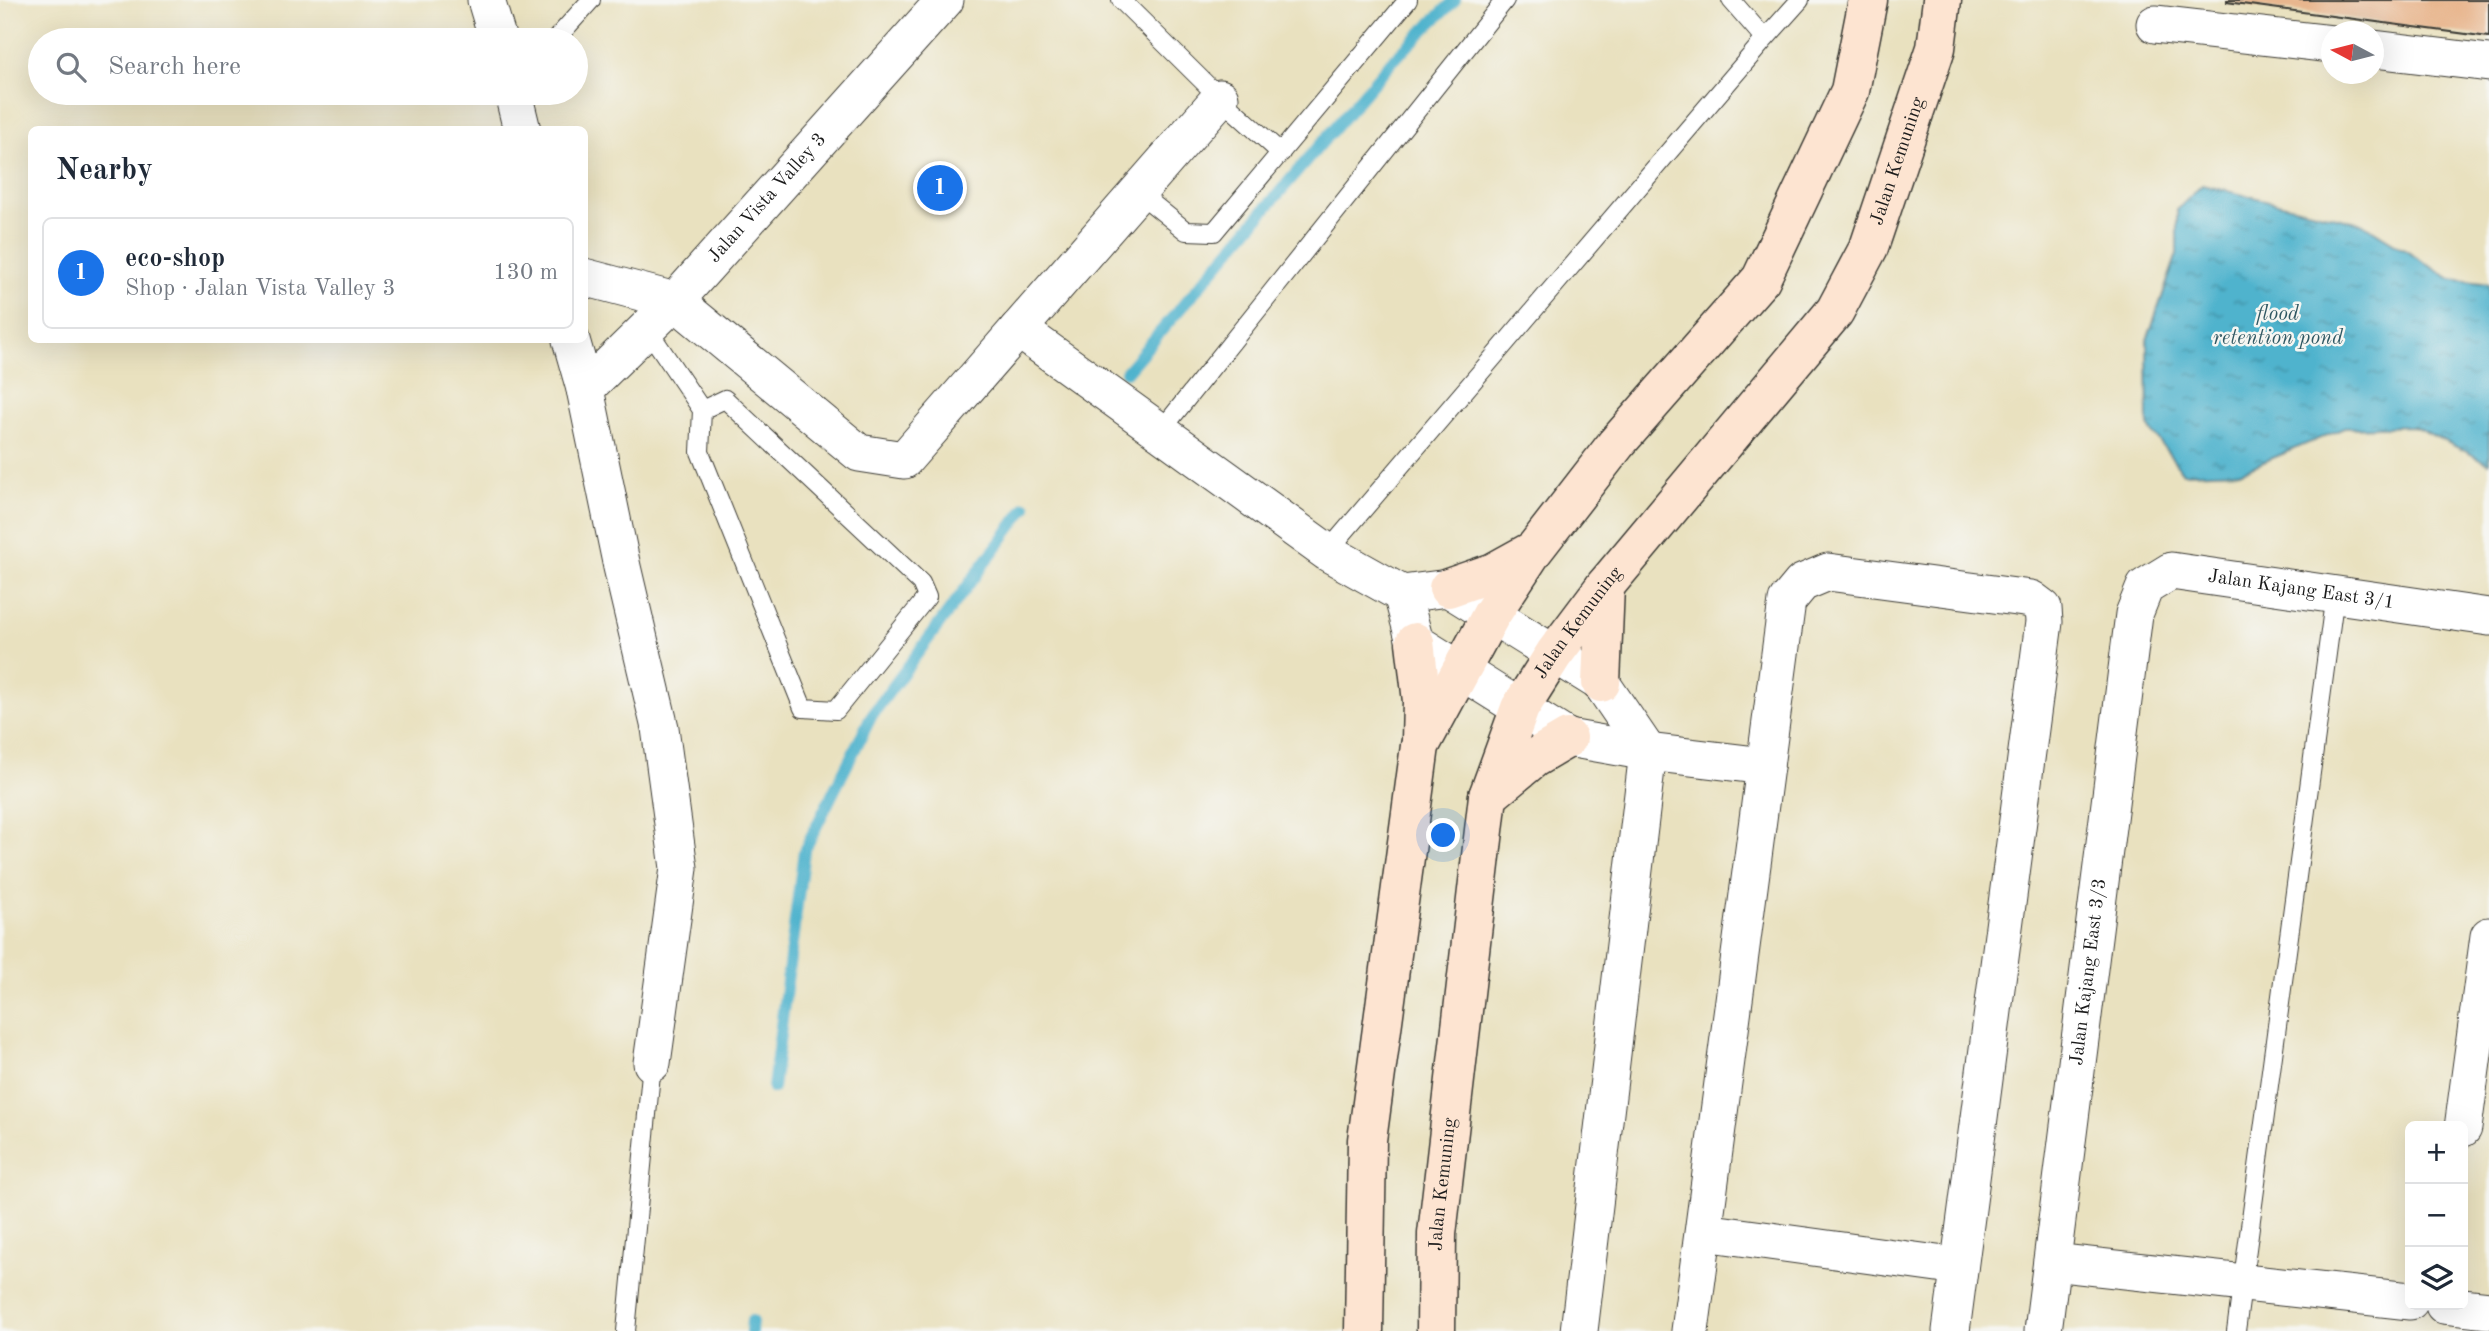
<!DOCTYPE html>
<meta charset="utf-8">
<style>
body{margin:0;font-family:"Old Standard TT",serif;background:#f6f6f7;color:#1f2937}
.controls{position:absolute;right:21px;bottom:21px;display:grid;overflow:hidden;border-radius:10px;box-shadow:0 7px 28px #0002}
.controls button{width:63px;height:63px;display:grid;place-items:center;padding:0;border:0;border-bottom:2px solid #e0e1e3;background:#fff;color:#1f2937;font:35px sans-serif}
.compass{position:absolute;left:2321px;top:21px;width:63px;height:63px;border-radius:50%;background:#fff;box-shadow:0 7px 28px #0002;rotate:277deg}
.you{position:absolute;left:1444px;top:836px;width:24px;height:24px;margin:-18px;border:5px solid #fff;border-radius:50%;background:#1a73e8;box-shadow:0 0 0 10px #1a73e833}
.badge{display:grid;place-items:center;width:46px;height:46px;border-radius:50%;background:#1a73e8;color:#fff;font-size:23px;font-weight:700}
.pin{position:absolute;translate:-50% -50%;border:4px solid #fff;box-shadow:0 2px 7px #0006}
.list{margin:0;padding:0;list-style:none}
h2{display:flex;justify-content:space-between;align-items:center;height:91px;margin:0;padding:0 28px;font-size:30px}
h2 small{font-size:23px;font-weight:400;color:#747a83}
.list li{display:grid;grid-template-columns:46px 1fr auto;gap:21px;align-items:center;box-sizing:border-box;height:112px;margin:0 14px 14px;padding:0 14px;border:2px solid #e0e1e3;border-radius:10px}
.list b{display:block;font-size:26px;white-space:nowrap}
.list p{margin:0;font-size:23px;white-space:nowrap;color:#747a83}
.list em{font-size:23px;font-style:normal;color:#747a83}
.icon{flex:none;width:38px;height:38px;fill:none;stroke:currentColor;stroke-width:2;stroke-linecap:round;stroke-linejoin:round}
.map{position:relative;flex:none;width:2489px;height:1331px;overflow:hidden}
.search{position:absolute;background:#fff;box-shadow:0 7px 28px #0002;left:28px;top:28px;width:560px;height:77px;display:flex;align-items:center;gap:18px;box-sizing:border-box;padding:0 24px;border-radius:38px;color:#747a83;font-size:26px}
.panel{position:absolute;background:#fff;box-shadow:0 7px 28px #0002;left:28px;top:126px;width:560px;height:217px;border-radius:10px}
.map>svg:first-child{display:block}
.water{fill:url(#water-ripples);stroke:#366874;stroke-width:2}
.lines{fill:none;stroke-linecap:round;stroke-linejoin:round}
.stream{stroke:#4fb3cd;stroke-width:12}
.building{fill:#e8b68e}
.lane-casing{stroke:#3b3a34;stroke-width:20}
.street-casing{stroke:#3b3a34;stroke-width:39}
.secondary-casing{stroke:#3b3a34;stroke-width:41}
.lane{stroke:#fff;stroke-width:18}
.street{stroke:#fff;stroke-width:37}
.secondary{stroke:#fde4d1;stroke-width:38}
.labels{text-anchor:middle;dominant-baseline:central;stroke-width:5;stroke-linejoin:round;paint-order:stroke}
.street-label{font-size:19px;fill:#1c1c1c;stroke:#f6f6f2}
.water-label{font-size:21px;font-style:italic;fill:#305863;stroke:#f6f6f2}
</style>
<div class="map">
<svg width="2489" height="1331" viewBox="0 0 2489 1331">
<defs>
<pattern id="water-ripples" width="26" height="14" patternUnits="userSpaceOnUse" patternTransform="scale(1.75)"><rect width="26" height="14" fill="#4fb3cd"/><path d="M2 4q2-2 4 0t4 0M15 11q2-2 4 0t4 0" fill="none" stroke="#4191a6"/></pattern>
</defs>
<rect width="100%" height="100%" fill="#f6f6f2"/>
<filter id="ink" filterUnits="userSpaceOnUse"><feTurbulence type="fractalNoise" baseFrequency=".0143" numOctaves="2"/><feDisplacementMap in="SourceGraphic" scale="14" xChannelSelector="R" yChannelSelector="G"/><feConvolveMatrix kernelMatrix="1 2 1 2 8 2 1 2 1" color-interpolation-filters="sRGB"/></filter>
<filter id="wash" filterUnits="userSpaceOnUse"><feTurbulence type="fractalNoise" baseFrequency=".00686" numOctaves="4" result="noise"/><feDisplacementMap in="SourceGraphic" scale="28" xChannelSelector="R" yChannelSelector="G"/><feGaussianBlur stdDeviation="1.57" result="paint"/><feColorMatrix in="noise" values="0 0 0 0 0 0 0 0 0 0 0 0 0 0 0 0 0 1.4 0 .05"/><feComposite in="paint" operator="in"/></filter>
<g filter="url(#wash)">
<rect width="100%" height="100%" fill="#e9e1bf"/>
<!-- water -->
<path class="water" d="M2202,185L2361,223L2451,279L2489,284V463L2414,426L2344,428L2242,471L2183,473L2148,426L2147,340L2177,254V210Z"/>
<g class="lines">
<!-- stream -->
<path class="stream" d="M1126,372L1391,62L1455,0
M773,1088L804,851L872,715L1026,507
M751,1331L752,1321"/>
</g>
<g id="blocks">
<!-- building -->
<path class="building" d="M2227,0H2489V37L2227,2Z"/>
</g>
</g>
<g filter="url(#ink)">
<use href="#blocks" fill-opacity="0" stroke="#3b3a34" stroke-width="2"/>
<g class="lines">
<!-- lane casing -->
<g class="lane-casing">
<path id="lane" d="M1121,0L1220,98L1281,153
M1765,39L1800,0
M555,40L591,0
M1138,192L1186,231L1214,232L1408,0
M648,330L702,410L700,452L803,708L836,710L927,597L921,583L725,399L702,410
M1160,432L1505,0
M1327,552L1765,39L1731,0
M626,1331L652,1063
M2236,1331L2335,594"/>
</g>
<!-- street casing -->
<g class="street-casing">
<g id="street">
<path d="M486,0L498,40"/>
<path d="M2155,24L2332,44"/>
<path d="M2374,49L2489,63"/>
<path d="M513,93L522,130"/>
<path d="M584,277L675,301L859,453L904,460L1220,98"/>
<path d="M1018,329L1327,552L1402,594L1448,588L1601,683L1648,752L1579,1331"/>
<path d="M571,340L585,389L622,567L660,728L679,868L652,1063"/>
<path id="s1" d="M585,389L675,301L945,0"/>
<path d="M1402,594L1415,642L1568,738L1648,752L1765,766"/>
<path d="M2463,1128L2489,936"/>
<path d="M1704,1232L1959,1267"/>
<path d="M2052,1262L2410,1301"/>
<path d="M2444,1305L2489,1310"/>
<path d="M1690,1331L1787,601L1802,583L1828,572L2031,599L2043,608L2044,622L1951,1331"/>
<path id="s2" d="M2043,1331L2134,614L2145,587L2171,571L2489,617"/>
</g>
</g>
<!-- secondary casing -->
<g class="secondary-casing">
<g id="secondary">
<path d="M1448,588L1494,572L1532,551"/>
<path d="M1415,642L1422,701L1421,741"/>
<path d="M1601,683L1605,586"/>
<path d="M1488,796L1534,758L1568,738"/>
<path d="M1364,1331L1367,1140L1420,746L1491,615L1533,551L1616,444L1761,279L1850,91L1868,0"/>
<path id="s3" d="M1436,1331L1437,1234L1488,796L1520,708L1554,654L1605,586L1835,311L1869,247L1936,48L1942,0"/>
</g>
</g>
<!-- lane -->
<use href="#lane" class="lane"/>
<!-- street -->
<use href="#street" class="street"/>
<!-- secondary -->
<use href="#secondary" class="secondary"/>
</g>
</g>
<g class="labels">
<!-- street labels -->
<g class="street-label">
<text stroke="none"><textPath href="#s3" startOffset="1302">Jalan Kemuning</textPath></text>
<text stroke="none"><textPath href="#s1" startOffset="264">Jalan Vista Valley 3</textPath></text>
<text stroke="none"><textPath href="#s2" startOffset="914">Jalan Kajang East 3/1</textPath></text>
<text stroke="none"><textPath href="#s3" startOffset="735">Jalan Kemuning</textPath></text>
<text stroke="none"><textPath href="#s2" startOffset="362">Jalan Kajang East 3/3</textPath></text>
<text stroke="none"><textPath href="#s3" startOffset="147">Jalan Kemuning</textPath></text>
</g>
<!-- water labels -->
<g class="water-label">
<text x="2278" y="314">flood<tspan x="2278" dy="24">retention pond</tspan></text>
</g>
</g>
</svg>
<div class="controls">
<button>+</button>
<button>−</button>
<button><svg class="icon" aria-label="layers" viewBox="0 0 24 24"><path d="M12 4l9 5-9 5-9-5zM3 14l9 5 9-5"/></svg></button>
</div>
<svg class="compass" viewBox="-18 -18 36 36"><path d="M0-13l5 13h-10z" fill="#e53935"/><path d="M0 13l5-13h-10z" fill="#747a83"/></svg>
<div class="you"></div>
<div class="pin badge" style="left:940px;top:188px">1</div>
<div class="search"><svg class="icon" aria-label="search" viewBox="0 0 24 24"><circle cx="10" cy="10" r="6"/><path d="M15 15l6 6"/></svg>Search here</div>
<section class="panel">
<h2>Nearby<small></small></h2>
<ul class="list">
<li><span class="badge">1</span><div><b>eco-shop</b><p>Shop · Jalan Vista Valley 3</p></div><em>130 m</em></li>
</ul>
</section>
</div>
